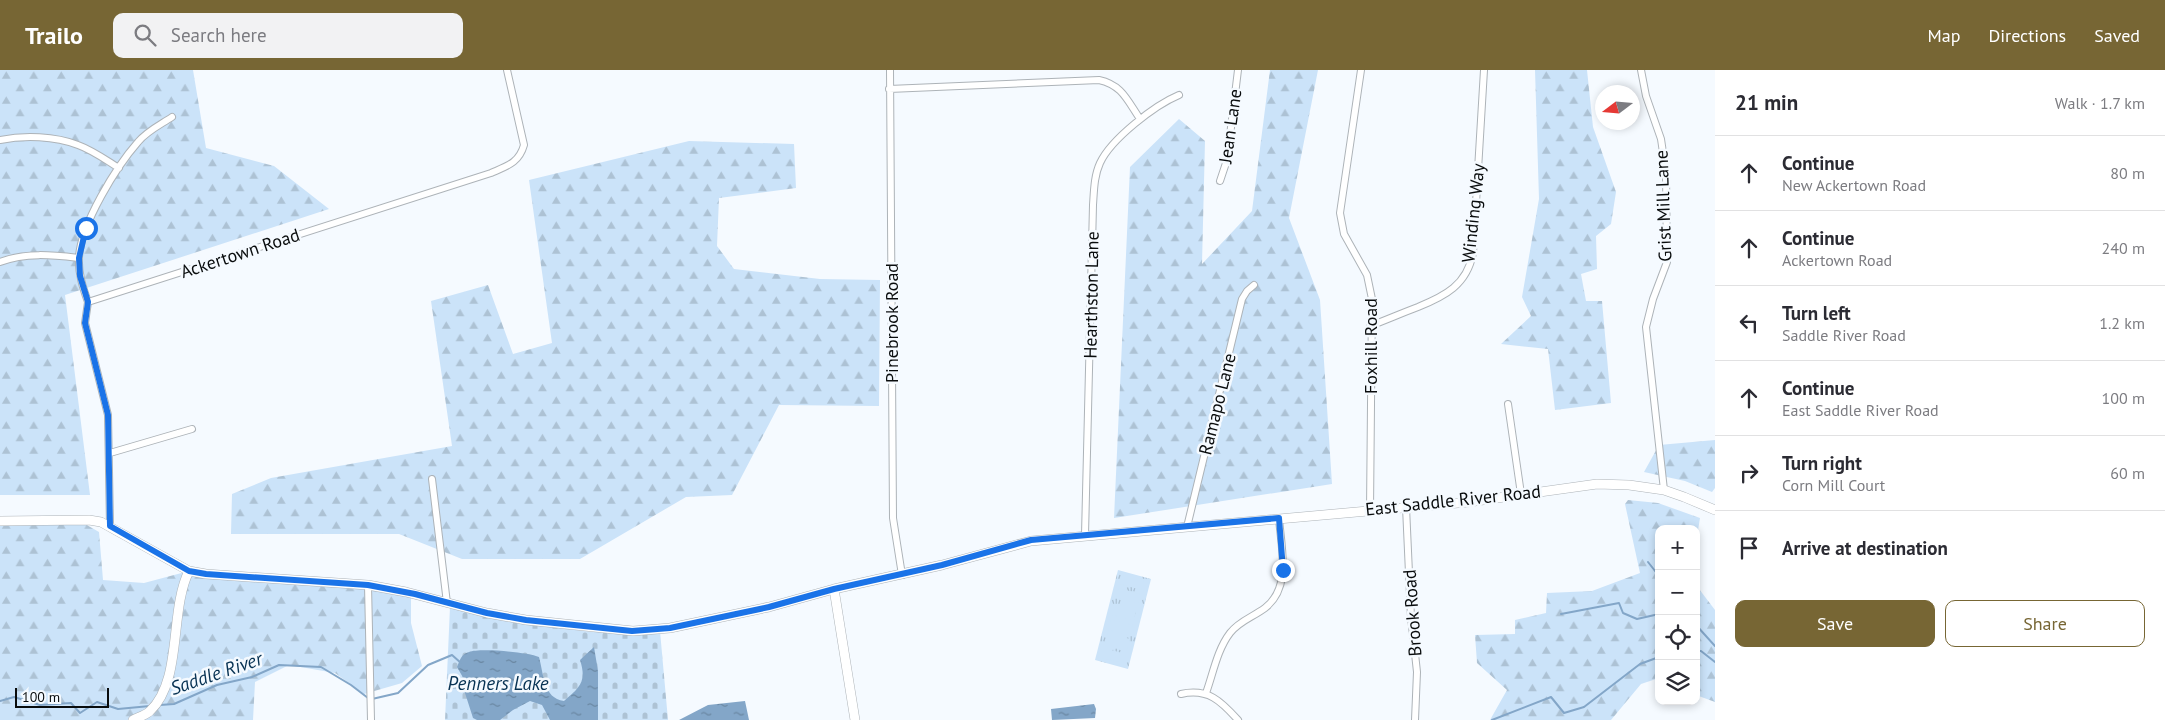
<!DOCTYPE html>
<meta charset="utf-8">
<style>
body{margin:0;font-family:"PT Sans",sans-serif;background:#f2f2f3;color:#2b2b33}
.controls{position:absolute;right:15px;bottom:15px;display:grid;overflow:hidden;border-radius:10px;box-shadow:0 2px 8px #0003}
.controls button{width:45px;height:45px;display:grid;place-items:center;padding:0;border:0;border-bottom:1px solid #e1e1e2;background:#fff;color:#2b2b33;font:25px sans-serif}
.compass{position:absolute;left:1595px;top:15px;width:45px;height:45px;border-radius:50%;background:#fff;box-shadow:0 2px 8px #0003;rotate:254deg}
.scale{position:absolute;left:15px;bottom:12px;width:94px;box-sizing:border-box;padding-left:5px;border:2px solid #090c0d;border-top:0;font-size:14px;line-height:18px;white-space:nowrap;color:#090c0d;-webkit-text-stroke:4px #f5faff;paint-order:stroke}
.stop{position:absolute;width:15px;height:15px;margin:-11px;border:4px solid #1a73e8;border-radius:50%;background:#fff}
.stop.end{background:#1a73e8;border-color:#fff;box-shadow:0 1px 5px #0008}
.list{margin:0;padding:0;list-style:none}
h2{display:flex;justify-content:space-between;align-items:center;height:65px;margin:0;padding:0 20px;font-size:21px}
h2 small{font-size:16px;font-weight:400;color:#7c7c81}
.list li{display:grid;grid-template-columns:32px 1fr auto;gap:15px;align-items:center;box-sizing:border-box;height:75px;padding:0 20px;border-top:1px solid #e1e1e2}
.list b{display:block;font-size:19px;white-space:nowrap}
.list p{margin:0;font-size:16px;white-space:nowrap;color:#7c7c81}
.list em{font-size:16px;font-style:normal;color:#7c7c81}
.actions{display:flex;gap:10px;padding:15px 20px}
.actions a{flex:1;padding:11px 0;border:1px solid #776634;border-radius:10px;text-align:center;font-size:18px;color:#776634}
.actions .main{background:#776634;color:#fff}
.icon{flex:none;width:28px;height:28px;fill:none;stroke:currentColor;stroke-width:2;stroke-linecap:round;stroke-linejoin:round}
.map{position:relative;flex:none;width:1715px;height:650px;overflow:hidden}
header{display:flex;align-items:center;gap:30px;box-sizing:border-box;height:70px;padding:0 25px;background:#776634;color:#fff}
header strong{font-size:24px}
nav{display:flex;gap:28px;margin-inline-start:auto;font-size:18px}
.search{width:350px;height:45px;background:#f2f2f3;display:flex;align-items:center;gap:12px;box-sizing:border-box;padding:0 18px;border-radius:10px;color:#7c7c81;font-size:19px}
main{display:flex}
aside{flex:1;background:#fff}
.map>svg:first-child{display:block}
.grass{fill:url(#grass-tufts)}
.forest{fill:url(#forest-firs)}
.cemetery{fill:url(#cemetery-stones)}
.pitch{fill:#cbe3f9}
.water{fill:url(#water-ripples)}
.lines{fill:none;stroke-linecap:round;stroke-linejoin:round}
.stream{stroke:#83a6c8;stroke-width:2}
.street-casing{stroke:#adb3b8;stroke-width:8}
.secondary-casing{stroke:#adb3b8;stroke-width:10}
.street{stroke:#fff;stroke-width:6}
.secondary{stroke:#fff;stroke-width:9}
.route{stroke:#1a73e8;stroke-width:6}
.labels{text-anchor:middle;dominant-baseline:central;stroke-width:5;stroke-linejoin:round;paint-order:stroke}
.street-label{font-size:18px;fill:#090c0d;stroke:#f5faff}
.water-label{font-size:19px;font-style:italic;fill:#073253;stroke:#f5faff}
</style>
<header>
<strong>Trailo</strong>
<div class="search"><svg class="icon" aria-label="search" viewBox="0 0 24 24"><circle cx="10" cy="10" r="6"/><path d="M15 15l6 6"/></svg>Search here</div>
<nav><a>Map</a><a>Directions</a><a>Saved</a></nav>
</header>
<main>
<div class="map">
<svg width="1715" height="650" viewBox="0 0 1715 650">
<defs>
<pattern id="grass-tufts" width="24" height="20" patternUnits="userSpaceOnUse" patternTransform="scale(1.25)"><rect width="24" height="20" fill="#cbe3f9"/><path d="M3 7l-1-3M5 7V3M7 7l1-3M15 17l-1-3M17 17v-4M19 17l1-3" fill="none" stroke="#adc2d4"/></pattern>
<pattern id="forest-firs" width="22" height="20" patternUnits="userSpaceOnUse" patternTransform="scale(1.25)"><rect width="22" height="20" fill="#cbe3f9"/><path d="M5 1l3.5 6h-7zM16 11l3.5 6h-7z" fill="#adc2d4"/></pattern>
<pattern id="cemetery-stones" width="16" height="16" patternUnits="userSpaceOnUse" patternTransform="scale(1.25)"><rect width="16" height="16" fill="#cbe3f9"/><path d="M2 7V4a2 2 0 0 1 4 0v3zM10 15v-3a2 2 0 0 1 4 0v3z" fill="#adc2d4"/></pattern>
<pattern id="water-ripples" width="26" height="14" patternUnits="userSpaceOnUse" patternTransform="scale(1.25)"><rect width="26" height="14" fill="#83a6c8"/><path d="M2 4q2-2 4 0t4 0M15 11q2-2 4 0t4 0" fill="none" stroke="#6986a1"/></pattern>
</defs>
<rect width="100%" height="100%" fill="#f5faff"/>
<!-- grass -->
<path class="grass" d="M1118,500L1151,509L1128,599L1095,590Z"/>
<!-- forest -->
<path class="forest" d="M0,0H193L206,78L274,96L329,139L65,225L90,425H0Z
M1270,0H1318L1289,148L1320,230L1332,414L1114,448L1130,97L1179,49L1205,71L1202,194L1252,141Z
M1535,0H1587L1593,57L1616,122L1611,154L1596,166L1597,199L1581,204L1586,231H1602L1611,333L1555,340L1548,279L1501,274L1531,246L1522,227L1539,129Z
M689,71L794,74L796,118L719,128L717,176L734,199L820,209L880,210L879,336L779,335L732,425L686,427L580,489H462L399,464H231L232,424L271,408L452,376L431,231L488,215L513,284L552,273L529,110Z
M1715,370V418L1712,422L1685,411L1644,402L1659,375Z
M1628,430L1658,433L1700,448L1696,473V459H1659V608L1641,614L1611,650H1490L1507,620L1477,593L1475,565L1515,564V550L1546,543L1547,523L1592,521L1640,503L1625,434Z
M78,450L99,462L103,510L144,513L189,501L411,523V553L422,596L402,613L364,624L335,603L289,595L255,612L253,650H0V455Z
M1696,515L1715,540V632L1696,625Z"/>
<!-- cemetery -->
<path class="cemetery" d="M450,537L503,550L568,559L592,562L660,561L668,650H445Z"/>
<!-- pitch -->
<path class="pitch" d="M1122,504L1144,510L1141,520L1120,514Z
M1119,518L1140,524L1138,533L1116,528Z
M1114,535L1136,541L1134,550L1112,545Z
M1111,550L1133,555L1130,565L1108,560Z
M1108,563L1130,569L1127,579L1105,573Z
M1104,578L1126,584L1123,593L1102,588Z"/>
<!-- water -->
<path class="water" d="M594,577L598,601V650H550L542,635L530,631L513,640L500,650H477L473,648L465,623V611L457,597C460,590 461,584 469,582C480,578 527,582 539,587C544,605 543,628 564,631C580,617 587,612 580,590Z
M745,631L749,650H679L708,635Z
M1094,634L1096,639L1095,648L1052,650L1051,639Z"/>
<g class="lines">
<!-- stream -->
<path class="stream" d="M1648,492L1659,506
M1561,544L1619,533L1623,543L1637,549L1659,544
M1696,555L1715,576
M1696,581H1701L1715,592
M372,629L398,623L428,595L452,585L461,593
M0,631L14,627L40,635L71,633L80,643L97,632L118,639L150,636
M160,635L174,634L217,615L252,607L279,595L321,597L351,615L368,628
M1492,650L1551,627L1564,643L1584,637L1640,594L1659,587"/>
<!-- street casing -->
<g class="street-casing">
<path id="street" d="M890,0L893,448L902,505
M1361,0L1340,143L1344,164L1367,205L1372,229L1370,440
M1641,0L1646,26L1661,69L1666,103L1667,192L1653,229L1646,257L1664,420
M889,19L1099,10C1122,15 1127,30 1140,49
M0,70C24,65 55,66 78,75C92,80 106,90 119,98
M1220,111L1227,90L1238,0
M0,192C26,182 52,185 79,188
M88,232C83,218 78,203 79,187C81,154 116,97 138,72C147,61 160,55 172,47
M1370,256C1386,250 1402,243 1418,237C1445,226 1467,215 1473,183L1484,0
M1508,334L1521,424
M110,383L192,359
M432,409L447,533
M1406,437L1411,547L1417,602L1415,650
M110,456L108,345L85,253L88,232L491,103C507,96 519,93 524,75L507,0
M1187,457L1242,229L1247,221L1254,215
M1085,465L1093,135C1094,121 1094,106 1100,93C1111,69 1155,35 1179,25
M368,515L371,650
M1206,623C1213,604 1217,580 1230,563C1239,551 1253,547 1265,538C1292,517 1281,478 1279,448
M1181,624C1208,618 1221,631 1238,650"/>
</g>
<!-- secondary casing -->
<g class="secondary-casing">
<path id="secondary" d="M0,451L89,450L101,452L189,501L206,504L368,515L406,522L487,543L526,550L633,561L670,558L769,537L834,519L942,495L1031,471L1469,432L1597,414L1629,415L1664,420L1684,427L1715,440
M834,519L855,650
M133,650C139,647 146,645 150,641C183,610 169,541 189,501"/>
</g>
<!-- street -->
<use href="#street" class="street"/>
<!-- secondary -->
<use href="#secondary" class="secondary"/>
</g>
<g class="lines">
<!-- route -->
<path class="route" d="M86,158L79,188L80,206L88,232L85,253L108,345L110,456L189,501L206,504L368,515L415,524L487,543L526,550L632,561L670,558L769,537L834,519L942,495L1031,470L1279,448L1283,500"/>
</g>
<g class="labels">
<!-- street labels -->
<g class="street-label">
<text transform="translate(1230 56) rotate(-82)">Jean Lane</text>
<text transform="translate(1663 136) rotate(-92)">Grist Mill Lane</text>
<text transform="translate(1473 143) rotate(-84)">Winding Way</text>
<text transform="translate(240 183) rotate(-18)">Ackertown Road</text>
<text transform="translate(1091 225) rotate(-89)">Hearthston Lane</text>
<text transform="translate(891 253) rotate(-90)">Pinebrook Road</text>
<text transform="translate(1370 276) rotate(-90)">Foxhill Road</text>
<text transform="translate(1217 334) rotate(-76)">Ramapo Lane</text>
<text transform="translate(1453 430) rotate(-6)">East Saddle River Road</text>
<text transform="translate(1412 543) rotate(-94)">Brook Road</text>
</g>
<!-- water labels -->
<g class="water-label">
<text transform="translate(216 603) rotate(-19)">Saddle River</text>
<text x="498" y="613">Penners Lake</text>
</g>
</g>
</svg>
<div class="controls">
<button>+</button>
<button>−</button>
<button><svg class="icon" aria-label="locate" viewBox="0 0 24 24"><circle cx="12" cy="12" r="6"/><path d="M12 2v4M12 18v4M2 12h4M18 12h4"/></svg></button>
<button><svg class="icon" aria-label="layers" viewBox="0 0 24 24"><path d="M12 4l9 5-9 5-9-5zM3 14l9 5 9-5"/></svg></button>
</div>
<svg class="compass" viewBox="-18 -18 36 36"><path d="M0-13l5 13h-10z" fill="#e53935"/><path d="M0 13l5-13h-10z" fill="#7c7c81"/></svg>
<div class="scale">100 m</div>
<div class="stop" style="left:86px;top:158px"></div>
<div class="stop end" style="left:1283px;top:500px"></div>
</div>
<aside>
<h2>21 min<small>Walk · 1.7 km</small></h2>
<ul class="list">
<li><svg class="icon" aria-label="ahead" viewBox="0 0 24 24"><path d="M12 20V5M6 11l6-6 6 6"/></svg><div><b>Continue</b><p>New Ackertown Road</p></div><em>80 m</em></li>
<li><svg class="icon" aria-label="ahead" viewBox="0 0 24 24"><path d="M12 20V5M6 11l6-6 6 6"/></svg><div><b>Continue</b><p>Ackertown Road</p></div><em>240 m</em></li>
<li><svg class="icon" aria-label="left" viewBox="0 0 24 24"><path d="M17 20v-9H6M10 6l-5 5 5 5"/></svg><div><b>Turn left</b><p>Saddle River Road</p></div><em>1.2 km</em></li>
<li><svg class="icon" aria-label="ahead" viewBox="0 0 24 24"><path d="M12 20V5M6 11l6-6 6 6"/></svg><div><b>Continue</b><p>East Saddle River Road</p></div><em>100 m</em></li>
<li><svg class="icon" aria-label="right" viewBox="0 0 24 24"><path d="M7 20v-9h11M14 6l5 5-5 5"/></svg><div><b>Turn right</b><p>Corn Mill Court</p></div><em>60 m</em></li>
<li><svg class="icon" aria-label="arrive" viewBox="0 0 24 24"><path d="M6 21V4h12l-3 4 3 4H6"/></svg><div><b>Arrive at destination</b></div></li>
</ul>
<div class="actions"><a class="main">Save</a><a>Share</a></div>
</aside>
</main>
